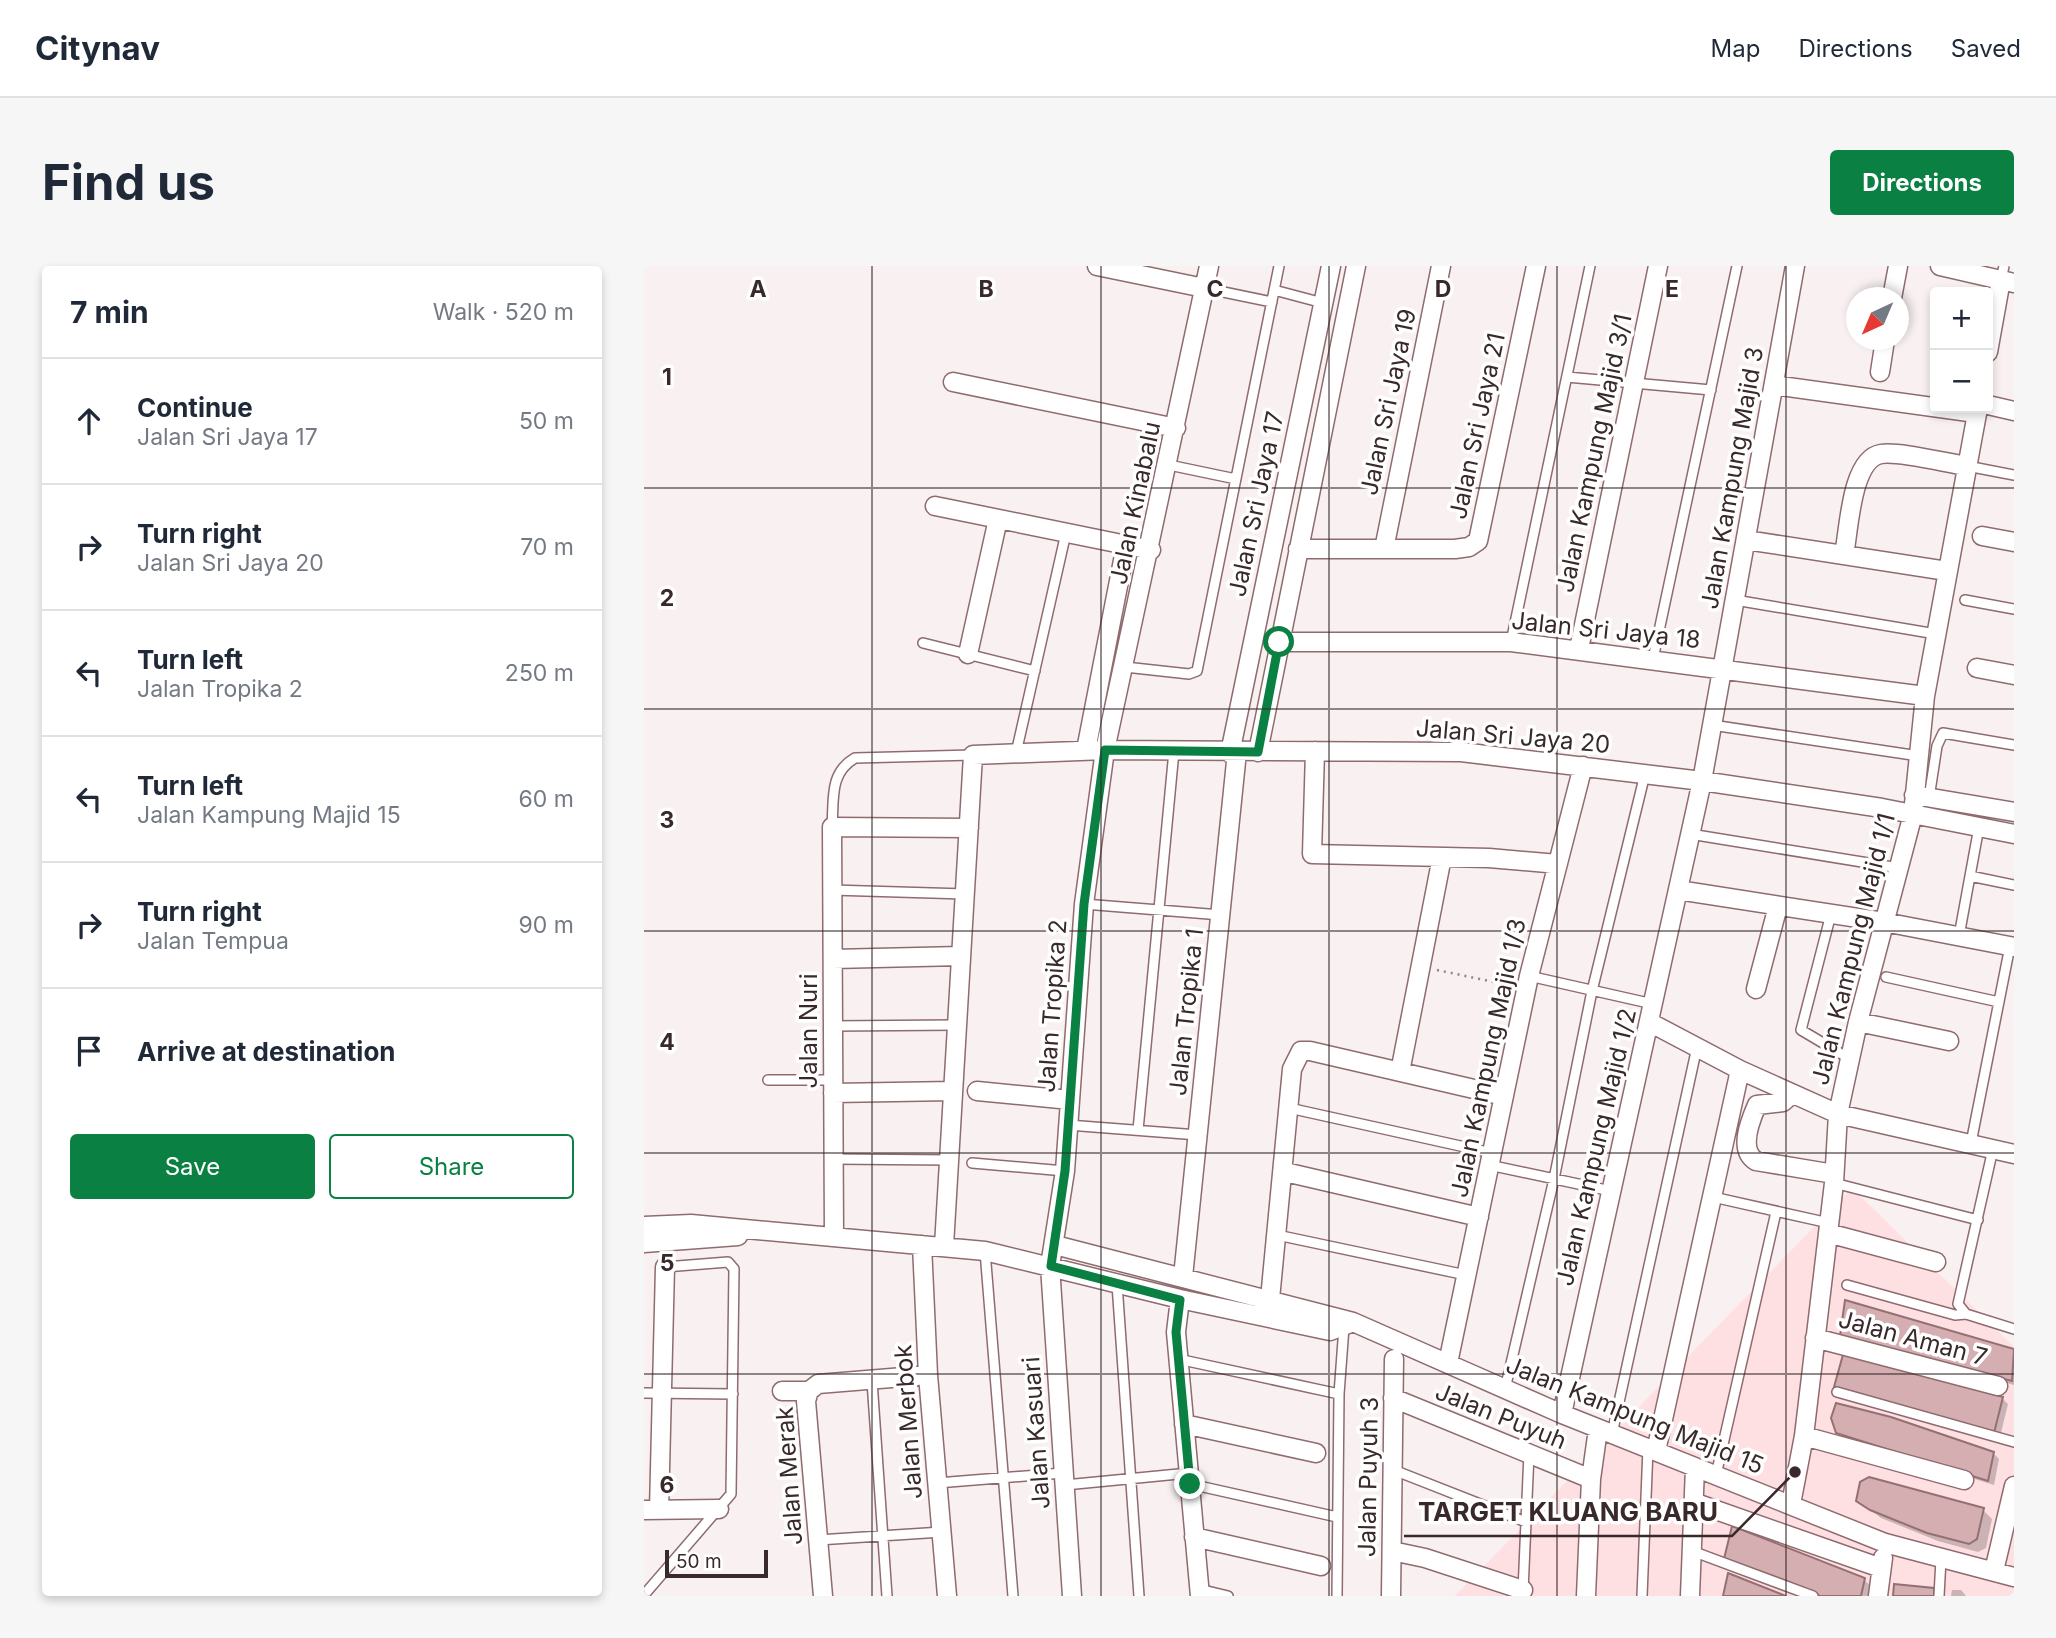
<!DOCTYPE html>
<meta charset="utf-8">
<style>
body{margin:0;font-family:Inter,sans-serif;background:#f6f6f7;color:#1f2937}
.controls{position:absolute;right:21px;top:21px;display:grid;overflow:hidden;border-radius:7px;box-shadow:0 4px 10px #0003}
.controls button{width:63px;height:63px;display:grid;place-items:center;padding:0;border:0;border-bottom:2px solid #e0e1e3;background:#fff;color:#1f2937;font:35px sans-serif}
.compass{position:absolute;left:1202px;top:21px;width:63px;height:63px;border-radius:50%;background:#fff;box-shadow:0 4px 10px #0003;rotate:224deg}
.scale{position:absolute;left:21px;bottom:18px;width:103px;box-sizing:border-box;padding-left:7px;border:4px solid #39292b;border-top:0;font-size:19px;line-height:24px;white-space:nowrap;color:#39292b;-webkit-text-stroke:5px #fff;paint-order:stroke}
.stop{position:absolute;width:21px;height:21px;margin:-16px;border:5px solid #0b8043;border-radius:50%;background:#fff}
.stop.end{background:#0b8043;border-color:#fff;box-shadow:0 2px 7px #0008}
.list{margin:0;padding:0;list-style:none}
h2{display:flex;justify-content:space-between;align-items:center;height:91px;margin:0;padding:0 28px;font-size:30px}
h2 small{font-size:23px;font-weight:400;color:#747a83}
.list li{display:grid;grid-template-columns:46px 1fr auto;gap:21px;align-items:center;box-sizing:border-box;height:126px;padding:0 28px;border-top:2px solid #e0e1e3}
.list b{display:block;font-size:26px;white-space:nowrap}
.list p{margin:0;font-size:23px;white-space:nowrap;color:#747a83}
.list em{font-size:23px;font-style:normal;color:#747a83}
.actions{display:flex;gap:14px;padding:21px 28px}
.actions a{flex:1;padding:16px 0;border:2px solid #0b8043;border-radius:7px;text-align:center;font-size:24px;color:#0b8043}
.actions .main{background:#0b8043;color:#fff}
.icon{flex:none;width:38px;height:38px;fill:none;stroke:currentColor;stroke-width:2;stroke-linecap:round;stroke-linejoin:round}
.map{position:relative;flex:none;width:1370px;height:1330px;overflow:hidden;border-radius:7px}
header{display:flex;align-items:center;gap:42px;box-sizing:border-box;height:98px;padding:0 35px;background:#fff;border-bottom:2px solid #e0e1e3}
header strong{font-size:33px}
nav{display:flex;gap:38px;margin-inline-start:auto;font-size:24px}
.intro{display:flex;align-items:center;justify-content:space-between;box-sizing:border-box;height:168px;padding:0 42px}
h1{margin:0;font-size:49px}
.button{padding:18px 32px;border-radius:7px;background:#0b8043;color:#fff;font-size:24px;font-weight:700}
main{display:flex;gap:42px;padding:0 42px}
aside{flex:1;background:#fff;border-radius:7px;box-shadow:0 4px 10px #0003}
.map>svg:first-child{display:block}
.built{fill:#fedfe2}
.shadow{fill:#0003}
.building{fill:#d5aeb1;stroke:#947073;stroke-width:2}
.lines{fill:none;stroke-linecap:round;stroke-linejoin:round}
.service-casing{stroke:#8f6b6e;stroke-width:12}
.minor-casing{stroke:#8f6b6e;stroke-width:21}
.path{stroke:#908384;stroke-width:2.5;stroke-dasharray:2 5;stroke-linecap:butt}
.service{stroke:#fff;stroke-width:9}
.minor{stroke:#fff;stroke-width:18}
.route{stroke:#0b8043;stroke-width:9}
.grid{fill:none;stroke:#39292b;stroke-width:2;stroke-opacity:0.55}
.labels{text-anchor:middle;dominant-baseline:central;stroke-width:7;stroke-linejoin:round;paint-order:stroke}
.street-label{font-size:24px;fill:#39292b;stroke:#fff}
.grid-label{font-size:23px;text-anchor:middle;font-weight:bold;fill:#39292b;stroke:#fff;stroke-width:7;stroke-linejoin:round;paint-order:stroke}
.leader{fill:none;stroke:#39292b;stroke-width:2.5}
.callout-dot{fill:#39292b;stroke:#fff;stroke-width:2.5}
.callout-label{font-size:26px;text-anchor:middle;font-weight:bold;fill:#39292b;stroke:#fff;stroke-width:7;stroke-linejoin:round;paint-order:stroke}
</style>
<header>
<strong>Citynav</strong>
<nav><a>Map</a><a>Directions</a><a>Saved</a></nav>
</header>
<div class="intro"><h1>Find us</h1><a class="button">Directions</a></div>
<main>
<aside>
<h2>7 min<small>Walk · 520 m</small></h2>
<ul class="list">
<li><svg class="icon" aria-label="ahead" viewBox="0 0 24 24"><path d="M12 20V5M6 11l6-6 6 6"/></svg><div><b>Continue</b><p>Jalan Sri Jaya 17</p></div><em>50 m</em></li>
<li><svg class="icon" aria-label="right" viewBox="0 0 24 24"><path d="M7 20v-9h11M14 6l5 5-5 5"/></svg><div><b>Turn right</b><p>Jalan Sri Jaya 20</p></div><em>70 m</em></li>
<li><svg class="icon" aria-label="left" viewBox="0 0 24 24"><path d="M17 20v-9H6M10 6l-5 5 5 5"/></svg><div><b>Turn left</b><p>Jalan Tropika 2</p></div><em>250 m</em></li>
<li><svg class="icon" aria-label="left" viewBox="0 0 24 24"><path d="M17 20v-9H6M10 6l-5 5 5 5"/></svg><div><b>Turn left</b><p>Jalan Kampung Majid 15</p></div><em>60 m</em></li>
<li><svg class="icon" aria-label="right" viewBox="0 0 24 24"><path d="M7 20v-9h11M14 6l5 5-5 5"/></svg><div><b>Turn right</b><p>Jalan Tempua</p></div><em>90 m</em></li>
<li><svg class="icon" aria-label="arrive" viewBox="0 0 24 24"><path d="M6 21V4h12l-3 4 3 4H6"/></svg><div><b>Arrive at destination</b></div></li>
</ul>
<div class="actions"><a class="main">Save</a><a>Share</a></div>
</aside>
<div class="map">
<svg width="1370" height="1330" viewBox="0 0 1370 1330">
<rect width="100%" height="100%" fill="#f9f1f1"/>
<!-- built -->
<path class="built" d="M1208,922L1370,1081V1330H811Z"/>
<!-- shadow -->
<path class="shadow" d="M1202,1036L1370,1085V1119L1203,1075Z
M1198,1126L1359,1133L1364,1138L1356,1171Z
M1193,1166L1349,1187L1355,1193L1350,1219L1199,1172Z
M1214,1234L1339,1244L1348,1253L1342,1282L1334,1286L1294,1275L1237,1252Z
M1087,1298L1220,1314L1226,1319L1224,1330H1172Z
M1308,1324H1317L1322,1330H1307Z"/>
<!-- building -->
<path class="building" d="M1201,1034L1370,1083L1368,1115L1196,1070Z
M1200,1085L1359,1131L1350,1167L1190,1121Z
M1192,1137L1247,1151L1350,1186L1344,1215L1192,1167L1187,1152Z
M1225,1211L1340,1242L1333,1273L1325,1278L1283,1267L1226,1244L1212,1235L1216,1216Z
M1088,1260L1221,1312L1217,1330H1176L1080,1293Z
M1084,1307L1142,1330H1079Z
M1250,1318L1290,1322V1330H1249Z"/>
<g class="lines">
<!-- service casing -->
<g class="service-casing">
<path id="service" d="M1357,14L1360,0
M560,22L628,36
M630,24L679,37
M923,111L1067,124
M525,199L592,213
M1323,200L1370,209
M1091,334L1292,368
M1321,334L1370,343
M867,376L946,0
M279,377L391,405
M1009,393L1093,0
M481,401L545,408L553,405L635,0
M1068,459L1275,490
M372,487L422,267
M1285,532L1293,480L1299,467L1370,479
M188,561C190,533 185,507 211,492L329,489
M1046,568L1255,602
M1326,610L1370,619
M188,624L321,628
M440,638L577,649
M1187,648L1157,764L1206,793
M1315,670L1335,561
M885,710L1009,738
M1242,711L1355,736
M189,760L313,759
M124,814H189
M645,842L848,887
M424,859L554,869
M494,864L530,485
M1327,877L1366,680
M1349,883L1314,1038L1322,1048L1370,1063
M189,893L305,894
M328,897L421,905
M845,899L967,925
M1190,917L1334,954
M1069,931L1185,957
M633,969L822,1009
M341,985L369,1330
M473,1018L495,1330
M1203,1019L1311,1049L1322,1048
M534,1093L695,1128
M228,1115L243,1330
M861,1123L910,913L948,725L1001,508
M1193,1126L1370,1176
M0,1127L89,1128
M968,1168L1053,781
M747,1203L882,1256
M1072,1209L1132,946
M293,1217L419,1207
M546,1218L693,1251
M421,1219L545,1207
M174,1274L298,1266
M1048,1285L1169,1330
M555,1323L584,1330
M879,1325L885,1187
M0,1329L87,1228L90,1003L84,996L21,1001
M693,1330L695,1128L700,1061
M998,1330L1004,1182
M1295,1330L1297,1293"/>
</g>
<!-- minor casing -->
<g class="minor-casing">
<path id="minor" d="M453,0L560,22
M1296,0L1370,17
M1248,32L1254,0
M1344,86L1357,14
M1236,106L1241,74
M309,116L532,162
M1130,119L1332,147
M1344,139L1370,145
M291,240L507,284
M1338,270L1370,276
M1102,274L1303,305
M654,283H811L825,281L834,275L892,0
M740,283L797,0
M1200,289C1205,264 1207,193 1237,188C1255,185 1302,197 1323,200
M635,376H867L1281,430
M935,383L1014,0
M324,388L354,253
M1333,402L1370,409
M442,484L482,279
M671,485L668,588L845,592L914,598
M614,486L712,0
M586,487L687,0
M1270,529L1370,546
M1034,624L1240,656L1370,681
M189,693L317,690
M1112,723L1134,640
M1005,756L1096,804L1194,848L1370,888
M1214,756L1305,775
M756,806L798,591
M333,825L426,834
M189,827L309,825
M1148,828L1139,836L1113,839C1106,855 1094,884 1112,895L1190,908
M641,906L835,951
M0,960L47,958L341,985L536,1033L686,1065L709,1056
M1184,967L1292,996
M190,969L188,561L325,562
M0,977L94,970
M278,979L284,1109L303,1330
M411,979L709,1056L918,1148L1241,1277L1370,1311
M300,980L329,489L461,484L817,486L1058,515L1238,542L1370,568
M539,1011L593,486
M536,1033L532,1066L556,1330
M626,1033L648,803L657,785H666L860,830
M1171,1072L1354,1120
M804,1097L885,710L939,500
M138,1125H165
M749,1132L947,1213
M918,1148L1058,515L1151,0
M540,1158L672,1187
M1160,1170L1320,1214
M1012,1185L1096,804
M1049,1236L1237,1302
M1147,1238L1160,1170L1190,917L1194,848L1214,756L1269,548L1281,430L1334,142
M0,1244L75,1243
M15,1244L21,1001
M550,1271L677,1300
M748,1285L781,1292L879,1324
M1350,1305L1370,1220
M179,1330L162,1135L165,1125L174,1118L284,1109
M428,1330L406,1000L421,905L440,638L461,484L565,0
M747,1330L750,1093
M942,1330L947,1213L954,1163
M1046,1330L1051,1201
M1234,1330L1239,1292"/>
</g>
<!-- path -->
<path class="path" d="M793,704L869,720"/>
<!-- service -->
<use href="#service" class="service"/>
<!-- minor -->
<use href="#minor" class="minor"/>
</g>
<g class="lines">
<!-- route -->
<path class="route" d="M546,1218L532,1066L536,1034L407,1000L421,905L440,638L461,484L614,486L635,376"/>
</g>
<!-- grid -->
<path class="grid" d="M228,0V1330M457,0V1330M685,0V1330M913,0V1330M1142,0V1330M0,222H1370M0,443H1370M0,665H1370M0,887H1370M0,1108H1370"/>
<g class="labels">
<!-- street labels -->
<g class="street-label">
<text transform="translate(744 136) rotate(-78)">Jalan Sri Jaya 19</text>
<text transform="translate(833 160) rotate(-78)">Jalan Sri Jaya 21</text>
<text transform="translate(950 187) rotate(-78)">Jalan Kampung Majid 3/1</text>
<text transform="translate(1088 212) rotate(-80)">Jalan Kampung Majid 3</text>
<text transform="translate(491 237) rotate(-78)">Jalan Kinabalu</text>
<text transform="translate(612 238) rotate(-78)">Jalan Sri Jaya 17</text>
<text transform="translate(962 364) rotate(6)">Jalan Sri Jaya 18</text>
<text transform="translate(869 470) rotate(5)">Jalan Sri Jaya 20</text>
<text transform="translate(1209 683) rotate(-76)">Jalan Kampung Majid 1/1</text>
<text transform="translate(408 740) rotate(-86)">Jalan Tropika 2</text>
<text transform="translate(542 746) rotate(-84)">Jalan Tropika 1</text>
<text transform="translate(164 765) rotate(-90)">Jalan Nuri</text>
<text transform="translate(844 792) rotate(-78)">Jalan Kampung Majid 1/3</text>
<text transform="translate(952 881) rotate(-77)">Jalan Kampung Majid 1/2</text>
<text transform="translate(1269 1072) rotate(15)">Jalan Aman 7</text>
<text transform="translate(991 1149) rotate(22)">Jalan Kampung Majid 15</text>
<text transform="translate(857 1150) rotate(22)">Jalan Puyuh</text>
<text transform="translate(264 1156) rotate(-94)">Jalan Merbok</text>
<text transform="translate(392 1167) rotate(-94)">Jalan Kasuari</text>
<text transform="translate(145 1210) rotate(-94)">Jalan Merak</text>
<text transform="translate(724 1211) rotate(-89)">Jalan Puyuh 3</text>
</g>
</g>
<g class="grid-label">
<text x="114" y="31">A</text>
<text x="342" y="31">B</text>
<text x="571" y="31">C</text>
<text x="799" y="31">D</text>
<text x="1028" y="31">E</text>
<text x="23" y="119">1</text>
<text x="23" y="340">2</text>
<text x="23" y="562">3</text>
<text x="23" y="784">4</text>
<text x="23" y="1005">5</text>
<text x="23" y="1227">6</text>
</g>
<!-- callouts -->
<path class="leader" d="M1151 1206L1088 1270H760"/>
<circle class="callout-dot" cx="1151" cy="1206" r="7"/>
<g class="callout-label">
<text x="924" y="1255">TARGET KLUANG BARU</text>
</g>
</svg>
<div class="controls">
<button>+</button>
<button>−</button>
</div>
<svg class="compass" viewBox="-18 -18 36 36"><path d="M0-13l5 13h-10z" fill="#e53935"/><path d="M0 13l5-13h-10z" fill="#747a83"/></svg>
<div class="scale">50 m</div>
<div class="stop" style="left:635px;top:376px"></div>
<div class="stop end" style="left:546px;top:1218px"></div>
</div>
</main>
